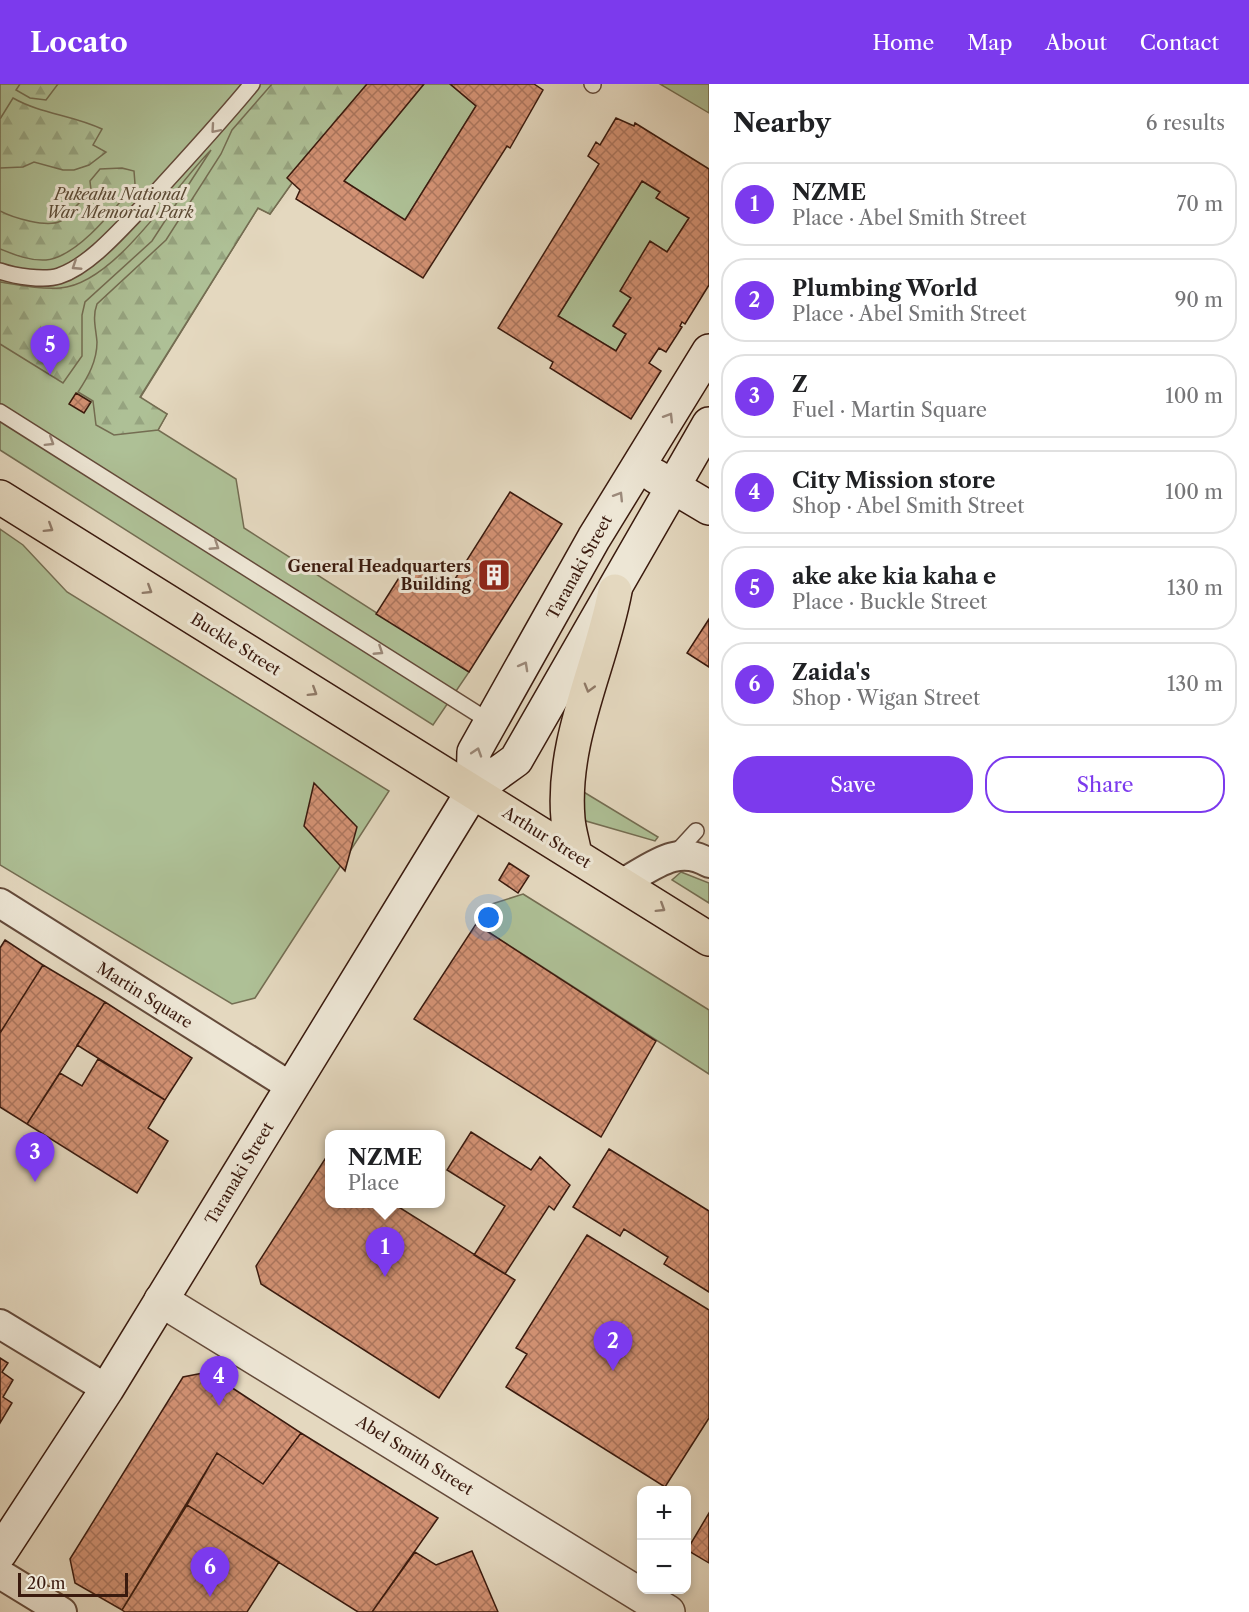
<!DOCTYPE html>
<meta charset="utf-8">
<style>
body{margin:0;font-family:"Libre Caslon Text",serif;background:#f2f2f2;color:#202124}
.controls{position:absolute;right:18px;bottom:18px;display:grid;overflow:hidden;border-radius:12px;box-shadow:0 3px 9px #0003}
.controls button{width:54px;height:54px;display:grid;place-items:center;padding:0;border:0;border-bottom:2px solid #e0e0e0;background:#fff;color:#202124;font:30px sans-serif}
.scale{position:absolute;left:18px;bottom:15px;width:110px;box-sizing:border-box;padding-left:6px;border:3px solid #3a1a0e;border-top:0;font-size:16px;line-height:21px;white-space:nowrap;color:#3a1a0e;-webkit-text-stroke:4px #ede6d5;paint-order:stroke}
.you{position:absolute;left:489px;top:834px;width:21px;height:21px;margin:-15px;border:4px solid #fff;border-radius:50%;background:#1a73e8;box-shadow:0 0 0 9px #1a73e833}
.badge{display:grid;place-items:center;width:39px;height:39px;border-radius:50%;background:#7c3aed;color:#fff;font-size:20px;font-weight:700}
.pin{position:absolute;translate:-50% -50px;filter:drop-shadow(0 2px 3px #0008)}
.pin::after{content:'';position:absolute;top:32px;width:21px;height:18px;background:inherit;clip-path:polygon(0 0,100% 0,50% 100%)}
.popup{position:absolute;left:325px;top:1046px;width:120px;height:78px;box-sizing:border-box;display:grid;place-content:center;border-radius:12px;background:#fff;filter:drop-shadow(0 2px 4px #0005);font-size:20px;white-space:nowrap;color:#757577}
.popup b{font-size:22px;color:#202124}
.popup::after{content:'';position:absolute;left:50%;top:100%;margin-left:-12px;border:12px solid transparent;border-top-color:#fff}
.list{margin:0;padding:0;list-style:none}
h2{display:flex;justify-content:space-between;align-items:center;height:78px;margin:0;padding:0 24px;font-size:26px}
h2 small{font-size:20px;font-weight:400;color:#757577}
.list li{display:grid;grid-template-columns:39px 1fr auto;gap:18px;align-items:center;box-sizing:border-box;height:84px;margin:0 12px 12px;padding:0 12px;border:2px solid #e0e0e0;border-radius:24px}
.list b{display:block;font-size:22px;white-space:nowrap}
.list p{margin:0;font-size:20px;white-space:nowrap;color:#757577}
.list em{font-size:20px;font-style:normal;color:#757577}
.actions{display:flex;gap:12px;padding:18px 24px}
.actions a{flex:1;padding:14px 0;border:2px solid #7c3aed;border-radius:24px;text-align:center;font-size:21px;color:#7c3aed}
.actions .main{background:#7c3aed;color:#fff}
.map{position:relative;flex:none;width:709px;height:1528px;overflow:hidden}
header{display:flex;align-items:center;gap:36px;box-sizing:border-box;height:84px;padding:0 30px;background:#7c3aed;color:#fff}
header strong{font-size:28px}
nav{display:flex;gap:33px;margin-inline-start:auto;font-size:21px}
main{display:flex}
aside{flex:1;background:#fff}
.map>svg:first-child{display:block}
.green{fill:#aec096;stroke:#746d52;stroke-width:1.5}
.forest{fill:url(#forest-firs);stroke:#746d52;stroke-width:1.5}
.building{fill:url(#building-cross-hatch);stroke:#3a1a0e;stroke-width:1.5;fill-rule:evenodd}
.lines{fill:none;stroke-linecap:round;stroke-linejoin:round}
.service-casing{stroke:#644a3a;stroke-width:18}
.minor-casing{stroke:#644a3a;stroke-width:32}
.tertiary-casing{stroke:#644a3a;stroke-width:36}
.secondary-casing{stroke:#3a1a0e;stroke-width:36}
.trunk-casing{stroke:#3a1a0e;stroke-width:36}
.service{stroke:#ede6d5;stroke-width:15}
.minor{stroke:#ede6d5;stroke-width:28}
.tertiary{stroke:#ede6d5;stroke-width:33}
.secondary{stroke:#ede6d5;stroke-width:33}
.trunk{stroke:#e4d8bf;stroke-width:33}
.oneway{stroke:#9c8a7b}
.oneway2{stroke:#8f7966}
.labels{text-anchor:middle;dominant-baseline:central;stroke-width:6;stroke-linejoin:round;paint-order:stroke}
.park-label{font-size:16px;font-style:italic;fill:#5d4c37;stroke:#ede6d5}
.poi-label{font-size:16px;font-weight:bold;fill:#3a1a0e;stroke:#ede6d5;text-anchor:end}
.street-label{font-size:16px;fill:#3a1a0e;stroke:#ede6d5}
</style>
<header>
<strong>Locato</strong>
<nav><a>Home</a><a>Map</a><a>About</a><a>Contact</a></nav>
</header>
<main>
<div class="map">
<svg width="709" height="1528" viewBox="0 0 709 1528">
<defs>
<pattern id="forest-firs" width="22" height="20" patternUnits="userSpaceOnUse" patternTransform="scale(1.5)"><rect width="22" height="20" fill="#aec096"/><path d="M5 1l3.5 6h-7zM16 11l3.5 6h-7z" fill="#96a480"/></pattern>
<pattern id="building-cross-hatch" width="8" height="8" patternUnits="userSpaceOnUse" patternTransform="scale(1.5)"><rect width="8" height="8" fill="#d39274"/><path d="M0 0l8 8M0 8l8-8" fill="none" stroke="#ac765e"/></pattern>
</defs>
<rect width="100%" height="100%" fill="#e4d8bf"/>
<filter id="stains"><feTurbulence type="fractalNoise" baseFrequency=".00333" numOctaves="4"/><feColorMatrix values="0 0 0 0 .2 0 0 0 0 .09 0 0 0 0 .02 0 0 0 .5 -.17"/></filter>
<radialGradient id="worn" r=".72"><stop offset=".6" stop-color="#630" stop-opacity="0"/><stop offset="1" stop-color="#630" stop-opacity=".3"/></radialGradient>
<!-- green -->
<path class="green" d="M0,0H367L288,94L292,99L270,130L258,124L140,314L167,330L158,346L236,395L244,444L469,588L433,641L0,366Z
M424,0H450L476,22L405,136L344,97Z
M660,0H709V29Z
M642,97L660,108L657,114L689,134L667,168L651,158L621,207L631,214L613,241L626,250L616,267L558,232Z
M0,445L23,461L67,508L389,707L255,914L232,920L0,781Z
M582,707L658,753L655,757L586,737L583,732Z
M681,788L709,799V819L672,796Z
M523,810L709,926V990L476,840L492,820Z"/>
<!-- forest -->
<path class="forest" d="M20,0H58L46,16L30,14L16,6Z
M272,0H367L288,94L292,99L270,130L258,124L140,313L167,330L158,346L114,351L96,341L93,317L78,308C88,293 97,277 97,258C96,245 92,233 97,220L166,156L221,70L232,46Z
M13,14C41,30 73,31 102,45L93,61L106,68L89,81L74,86H63L34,78L23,83L0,84V35Z
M211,66L152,157L85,218L82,231V272L63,299L0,260V198C19,201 41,206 60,204C115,200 173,104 211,66Z
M122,84L134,87L135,100C115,124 78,173 46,176C30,177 15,171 0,165V127C13,134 47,144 61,137C63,136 88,110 91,106L90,97L100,85Z"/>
<!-- building -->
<path class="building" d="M367,0H424L344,97L405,136L476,22L450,0H534L543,6L510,64L507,62L423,194L296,115L300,106L287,94Z
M616,34L634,42L635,39L709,85V201L685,240L682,238L680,242L682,243L666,268L659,264L649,279L661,287L631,335L550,284L553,278L498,244L599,80L588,72L596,58L600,61ZM642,97L660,108L656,114L689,134L667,168L650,157L620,207L631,214L613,242L626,250L616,267L558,232Z
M76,309L91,318L84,329L69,320Z
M510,408L562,440L469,588L376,530L409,478L450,503Z
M709,535V583L687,569Z
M314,699L357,743L345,787L304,742Z
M509,779L529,792L518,809L499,796Z
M476,840L656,957L601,1053L414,935Z
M5,856L43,881L0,949V864Z
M43,881L105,918L27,1040L0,1023V949Z
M105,918L192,974L165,1016L77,961Z
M98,975L165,1016L148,1044L168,1057L137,1109L27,1040L60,989L82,1002Z
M471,1048L531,1086L540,1073L570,1101L554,1126L549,1122L505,1190L474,1171L505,1122L447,1086Z
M609,1065L709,1127V1208L664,1180L668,1173L624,1145L620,1152L573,1123Z
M325,1075L330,1078V1120H394L515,1196L439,1314L261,1200L256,1182Z
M587,1151L709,1226V1334L665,1403L506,1303L527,1270L516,1264Z
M0,1274L8,1279L2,1288L13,1296L3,1313L12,1319L0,1339Z
M208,1288L301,1349L263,1400L217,1369L122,1526L75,1499L70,1475L183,1293Z
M301,1349L438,1434L372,1528H358L187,1421L217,1369L263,1400Z
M187,1421L279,1478L247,1528H125L122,1526Z
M709,1429V1479L687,1466Z
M472,1467L498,1528H372L415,1468L436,1481Z"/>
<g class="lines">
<!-- service casing -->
<g class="service-casing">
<path id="service" d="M592,0L593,1
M0,187C14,192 44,197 59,192C92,181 125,140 149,116C184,78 219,40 252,0
M0,328L492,639
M674,771L696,747"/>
</g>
<!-- minor casing -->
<g class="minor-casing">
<path id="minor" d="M621,800C651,784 677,759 709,779
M0,819L290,1002
M0,1240L107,1305
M0,1490L62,1528"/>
</g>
<!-- tertiary casing -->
<g class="tertiary-casing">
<path id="tertiary" d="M161,1216L668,1528"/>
</g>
<!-- secondary casing -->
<g class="secondary-casing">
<path id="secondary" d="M655,392L709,424
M473,707L474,668L594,454L709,267
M0,1469L107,1305L473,707L516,676L709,340"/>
</g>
<!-- trunk casing -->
<g class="trunk-casing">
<path id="trunk" d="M0,413L709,855
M575,771C573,759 569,747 568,735C561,656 601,582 615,507"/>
</g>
<!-- service -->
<use href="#service" class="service"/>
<!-- minor -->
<use href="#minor" class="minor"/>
<!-- tertiary -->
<use href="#tertiary" class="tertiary"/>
<!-- secondary -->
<use href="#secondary" class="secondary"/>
<!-- trunk -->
<use href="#trunk" class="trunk"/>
</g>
<!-- one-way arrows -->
<defs><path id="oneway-chevron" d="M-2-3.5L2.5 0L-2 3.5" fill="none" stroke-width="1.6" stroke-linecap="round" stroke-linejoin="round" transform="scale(1.5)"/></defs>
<g class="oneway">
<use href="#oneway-chevron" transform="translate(215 45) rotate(131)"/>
<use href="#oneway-chevron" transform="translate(76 182) rotate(147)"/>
<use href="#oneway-chevron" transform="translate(669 333) rotate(-58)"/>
<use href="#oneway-chevron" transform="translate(50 358) rotate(32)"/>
<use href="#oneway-chevron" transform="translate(619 412) rotate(-58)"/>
<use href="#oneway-chevron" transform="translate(215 462) rotate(33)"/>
<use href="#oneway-chevron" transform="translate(379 567) rotate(33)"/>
<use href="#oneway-chevron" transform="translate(524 582) rotate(-61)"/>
<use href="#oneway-chevron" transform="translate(477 668) rotate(-72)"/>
</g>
<g class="oneway2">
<use href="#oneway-chevron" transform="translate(49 444) rotate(32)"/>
<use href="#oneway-chevron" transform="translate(148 506) rotate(32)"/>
<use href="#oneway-chevron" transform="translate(589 604) rotate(106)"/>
<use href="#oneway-chevron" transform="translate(313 608) rotate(32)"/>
<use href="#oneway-chevron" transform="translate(661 824) rotate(32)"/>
</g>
<!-- icons -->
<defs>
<g id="building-square" transform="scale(1.725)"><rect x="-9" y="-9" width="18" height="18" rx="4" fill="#8f2418" stroke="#ede6d5"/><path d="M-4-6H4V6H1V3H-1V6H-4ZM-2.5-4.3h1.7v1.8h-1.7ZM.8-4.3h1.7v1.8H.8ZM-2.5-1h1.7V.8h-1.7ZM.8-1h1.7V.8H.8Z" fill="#fff"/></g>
</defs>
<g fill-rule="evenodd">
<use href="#building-square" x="494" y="491"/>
</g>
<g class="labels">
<!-- park labels -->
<g class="park-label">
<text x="120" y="110">Pukeahu National<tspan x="120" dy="18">War Memorial Park</tspan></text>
</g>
<!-- poi labels -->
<g class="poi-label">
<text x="471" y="482">General Headquarters<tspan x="471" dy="18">Building</tspan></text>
</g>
<!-- street labels -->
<g class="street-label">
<text transform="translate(579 483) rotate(-61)">Taranaki Street</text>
<text transform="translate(236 560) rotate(32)">Buckle Street</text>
<text transform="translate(547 753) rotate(32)">Arthur Street</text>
<text transform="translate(145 911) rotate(32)">Martin Square</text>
<text transform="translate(239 1089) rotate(-59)">Taranaki Street</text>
<text transform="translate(415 1371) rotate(32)">Abel Smith Street</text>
</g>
</g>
<rect width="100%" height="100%" filter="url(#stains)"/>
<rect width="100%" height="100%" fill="url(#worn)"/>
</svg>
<div class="controls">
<button>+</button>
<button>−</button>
</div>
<div class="scale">20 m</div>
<div class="you"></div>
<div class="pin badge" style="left:385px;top:1193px">1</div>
<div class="popup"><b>NZME</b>Place</div>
<div class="pin badge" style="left:613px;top:1287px">2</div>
<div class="pin badge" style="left:35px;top:1098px">3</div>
<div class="pin badge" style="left:219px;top:1322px">4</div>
<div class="pin badge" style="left:50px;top:291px">5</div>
<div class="pin badge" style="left:210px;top:1513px">6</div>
</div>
<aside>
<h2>Nearby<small>6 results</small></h2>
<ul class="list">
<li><span class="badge">1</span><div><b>NZME</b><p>Place · Abel Smith Street</p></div><em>70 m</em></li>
<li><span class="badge">2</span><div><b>Plumbing World</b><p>Place · Abel Smith Street</p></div><em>90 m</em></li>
<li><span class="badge">3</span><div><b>Z</b><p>Fuel · Martin Square</p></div><em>100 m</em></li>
<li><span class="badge">4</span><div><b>City Mission store</b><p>Shop · Abel Smith Street</p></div><em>100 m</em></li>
<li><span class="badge">5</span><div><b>ake ake kia kaha e</b><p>Place · Buckle Street</p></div><em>130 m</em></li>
<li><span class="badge">6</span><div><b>Zaida's</b><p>Shop · Wigan Street</p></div><em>130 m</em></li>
</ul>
<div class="actions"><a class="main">Save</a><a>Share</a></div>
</aside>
</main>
